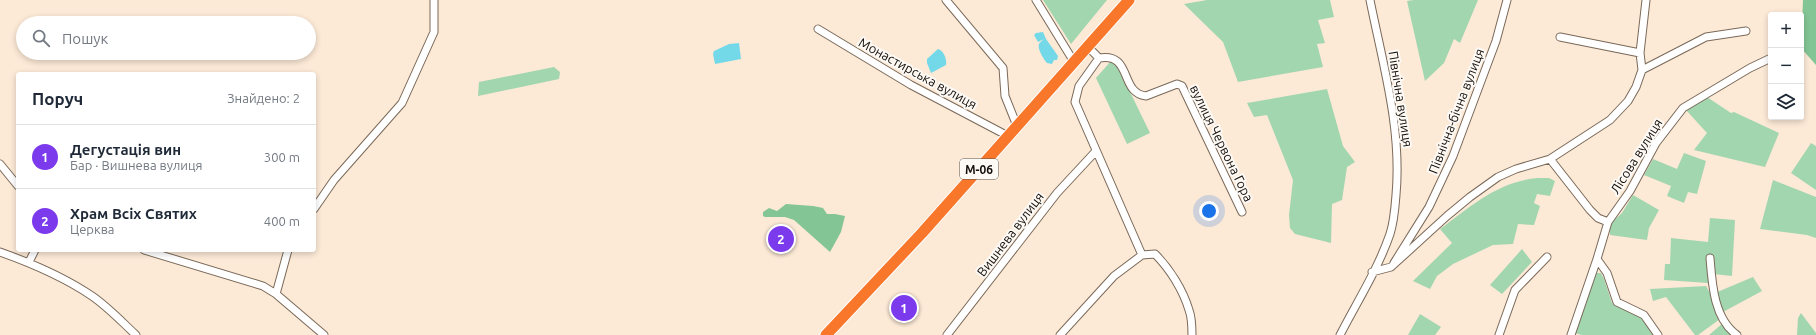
<!DOCTYPE html>
<html lang="uk">
<meta charset="utf-8">
<style>
body{margin:0;font-family:Ubuntu,sans-serif;background:#f2f2f3;color:#1f2937}
.controls{position:absolute;right:12px;top:12px;display:grid;overflow:hidden;border-radius:4px;box-shadow:0 2px 6px #0003}
.controls button{width:36px;height:36px;display:grid;place-items:center;padding:0;border:0;border-bottom:1px solid #e0e1e3;background:#fff;color:#1f2937;font:20px sans-serif}
.you{position:absolute;left:1209px;top:211px;width:14px;height:14px;margin:-10px;border:3px solid #fff;border-radius:50%;background:#1a73e8;box-shadow:0 0 0 6px #1a73e833}
.badge{display:grid;place-items:center;width:26px;height:26px;border-radius:50%;background:#7c3aed;color:#fff;font-size:13px;font-weight:700}
.pin{position:absolute;translate:-50% -50%;border:2px solid #fff;box-shadow:0 1px 4px #0006}
.list{margin:0;padding:0;list-style:none}
h2{display:flex;justify-content:space-between;align-items:center;height:52px;margin:0;padding:0 16px;font-size:17px}
h2 small{font-size:13px;font-weight:400;color:#747a83}
.list li{display:grid;grid-template-columns:26px 1fr auto;gap:12px;align-items:center;box-sizing:border-box;height:64px;padding:0 16px;border-top:1px solid #e0e1e3}
.list b{display:block;font-size:15px;white-space:nowrap}
.list p{margin:0;font-size:13px;white-space:nowrap;color:#747a83}
.list em{font-size:13px;font-style:normal;color:#747a83}
.icon{flex:none;width:22px;height:22px;fill:none;stroke:currentColor;stroke-width:2;stroke-linecap:round;stroke-linejoin:round}
.map{position:relative;flex:none;width:1816px;height:335px;overflow:hidden}
.search{position:absolute;background:#fff;box-shadow:0 2px 6px #0003;left:16px;top:16px;width:300px;height:44px;display:flex;align-items:center;gap:10px;box-sizing:border-box;padding:0 14px;border-radius:22px;color:#747a83;font-size:15px}
.panel{position:absolute;background:#fff;box-shadow:0 2px 6px #0003;left:16px;top:72px;width:300px;height:180px;border-radius:4px}
.map>svg:first-child{display:block}
.green{fill:#a2d6af}
.forest{fill:#83c595}
.water{fill:#73d9e8}
.lines{fill:none;stroke-linecap:round;stroke-linejoin:round}
.minor-casing{stroke:#7a6959;stroke-width:9}
.highway-casing{stroke:#fff;stroke-width:13}
.minor{stroke:#fff;stroke-width:7}
.highway{stroke:#f8772b;stroke-width:11}
.labels{text-anchor:middle;dominant-baseline:central;stroke-width:4;stroke-linejoin:round;paint-order:stroke}
.shield{fill:#fdf9f5;stroke:#5a544f;stroke-width:1}
.shield-label{font-size:12px;font-weight:bold;fill:#140e08}
.street-label{font-size:13px;fill:#140e08;stroke:#fdf9f5}
</style>
<div class="map">
<svg width="1816" height="335" viewBox="0 0 1816 335">
<rect width="100%" height="100%" fill="#fce9d6"/>
<!-- green -->
<path class="green" d="M1043,0H1107L1071,44Z
M1207,0H1330L1334,17L1318,20L1325,43L1317,44L1323,67L1238,82L1223,42L1184,4Z
M1414,0H1478L1460,43L1454,39L1444,63L1425,81L1407,1Z
M1111,61H1115L1150,133L1127,144L1096,78Z
M554,67L560,72L559,79L478,96L479,82Z
M1327,89L1343,146L1355,162L1347,167L1342,200L1332,204L1331,243L1295,234L1290,228L1289,215L1293,180L1267,115L1254,117L1247,103Z
M1707,97L1731,113L1734,112L1779,133L1765,167L1694,150L1707,133L1686,110Z
M1811,143L1816,146V190L1791,173Z
M1684,153L1706,161L1697,194L1688,192L1684,203L1667,196L1671,186L1644,175L1653,159L1677,169Z
M1538,178H1549L1555,181L1550,196L1537,194L1534,203L1540,206L1534,225L1518,224L1513,244L1493,245L1453,264L1437,276L1430,289L1413,281L1452,243L1440,229C1470,207 1498,181 1538,178Z
M1773,180L1816,197V238L1807,235L1760,229Z
M1633,195L1659,210L1649,228L1647,240L1610,235V224L1622,213Z
M1710,218L1735,220L1732,276L1713,274L1712,255H1708V283L1664,280L1665,264H1670L1671,238L1708,242Z
M1522,249L1532,262L1502,294L1490,285Z
M1596,273H1601L1604,279L1612,303L1641,315L1654,335H1582L1574,333Z
M1753,277L1762,291L1723,312L1715,293Z
M1706,286L1712,297L1720,319L1698,335H1695L1666,297L1653,301L1650,289Z
M1801,313L1816,333V335H1797L1798,318Z
M1420,314L1441,327L1435,335H1408Z
M1723,323L1734,335H1709Z"/>
<!-- forest -->
<path class="forest" d="M1803,0H1816V65L1801,48Z
M786,204L813,206L823,208L827,214H835L845,216L841,232L830,252L794,220L785,217H765L763,216V212L769,208L777,211Z"/>
<!-- water -->
<path class="water" d="M1043,32L1046,39L1058,56L1057,60H1054L1052,64L1047,63C1044,60 1037,49 1039,44C1040,42 1042,41 1044,39L1038,42L1034,35L1036,33Z
M739,43L741,59L715,64L713,54L714,51L729,44Z
M938,49C944,51 947,59 946,65L931,73L927,63V59Z"/>
<g class="lines">
<!-- minor casing -->
<g class="minor-casing">
<path id="minor" d="M946,0L1003,68L1005,96L1017,126
M1036,0L1074,62
M818,29L911,85L1008,136
M1560,37L1640,53
M1088,47L1099,58C1133,52 1119,93 1146,96L1177,84L1182,86L1242,212
M1642,70L1640,53L1646,0
M1550,159L1590,210L1598,218L1608,222L1597,259
M0,164L18,186
M314,209L334,180L402,103L434,32V0
M1608,222L1630,191L1656,143L1683,108L1750,68L1771,58
M144,250L263,286L276,294L324,335
M0,252C31,263 64,277 92,296C108,307 122,322 136,335
M1142,255L1155,254C1170,269 1183,290 1189,310C1192,318 1192,327 1192,335
M1710,258C1712,284 1714,319 1737,335
M29,262L35,250
M1394,263L1429,207L1453,156L1496,41L1507,0
M1372,272L1391,267L1447,216L1470,197L1498,177L1516,169L1550,159L1610,120L1628,101L1636,87L1642,70L1706,37L1746,31
M276,294L288,250
M947,335L1057,193L1096,151
M1060,335L1114,276L1142,255L1075,102L1079,86L1099,58
M1340,335C1357,302 1378,269 1390,234C1394,222 1395,208 1396,195C1402,129 1383,65 1370,0
M1499,335L1515,290L1547,257
M1571,335L1597,259L1607,273L1617,302L1644,315L1658,335"/>
</g>
<!-- highway casing -->
<g class="highway-casing">
<path id="highway" d="M826,335L922,233L1129,0"/>
</g>
<!-- minor -->
<use href="#minor" class="minor"/>
<!-- highway -->
<use href="#highway" class="highway"/>
</g>
<g class="labels">
<!-- shield labels -->
<rect class="shield" x="960" y="159" width="38" height="20" rx="3"/>
<g class="shield-label">
<text x="979" y="169">М-06</text>
</g>
<!-- street labels -->
<g class="street-label">
<text transform="translate(918 73) rotate(29)">Монастирська вулиця</text>
<text transform="translate(1401 99) rotate(81)">Північна вулиця</text>
<text transform="translate(1456 111) rotate(-69)">Північна-бічна вулиця</text>
<text transform="translate(1222 143) rotate(64)">вулиця Червона Гора</text>
<text transform="translate(1636 156) rotate(-58)">Лісова вулиця</text>
<text transform="translate(1010 234) rotate(-53)">Вишнева вулиця</text>
</g>
</g>
</svg>
<div class="controls">
<button>+</button>
<button>−</button>
<button><svg class="icon" aria-label="layers" viewBox="0 0 24 24"><path d="M12 4l9 5-9 5-9-5zM3 14l9 5 9-5"/></svg></button>
</div>
<div class="you"></div>
<div class="pin badge" style="left:904px;top:308px">1</div>
<div class="pin badge" style="left:781px;top:239px">2</div>
<div class="search"><svg class="icon" aria-label="search" viewBox="0 0 24 24"><circle cx="10" cy="10" r="6"/><path d="M15 15l6 6"/></svg>Пошук</div>
<section class="panel">
<h2>Поруч<small>Знайдено: 2</small></h2>
<ul class="list">
<li><span class="badge">1</span><div><b>Дегустація вин</b><p>Бар · Вишнева вулиця</p></div><em>300 m</em></li>
<li><span class="badge">2</span><div><b>Храм Всіх Святих</b><p>Церква</p></div><em>400 m</em></li>
</ul>
</section>
</div>
